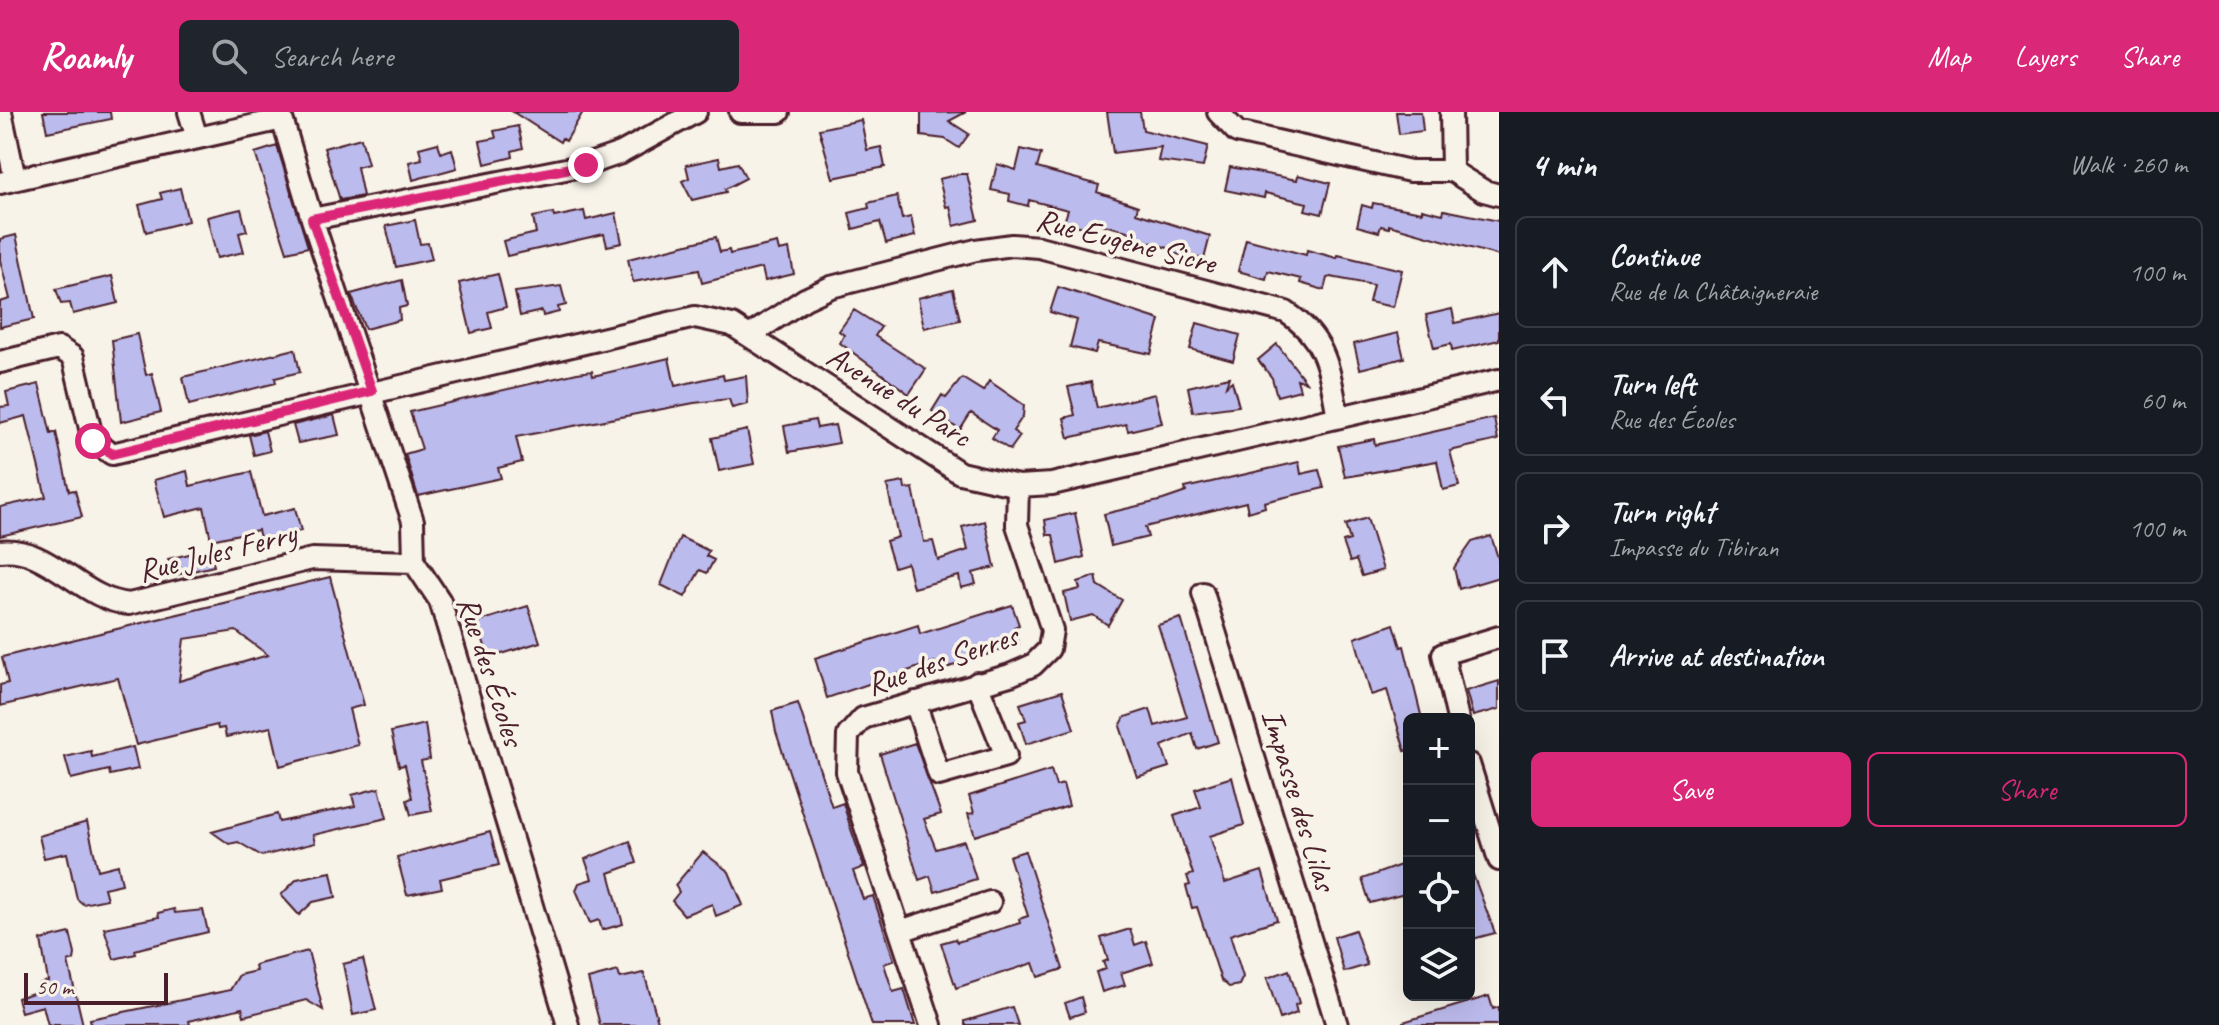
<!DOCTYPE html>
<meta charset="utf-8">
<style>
body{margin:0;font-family:Caveat,sans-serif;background:#20242c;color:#f1f3f6}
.controls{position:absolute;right:24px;bottom:24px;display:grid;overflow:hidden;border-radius:12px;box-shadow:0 8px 32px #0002}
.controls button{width:72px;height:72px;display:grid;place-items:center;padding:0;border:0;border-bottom:2px solid #363941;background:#171b24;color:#f1f3f6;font:40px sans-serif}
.scale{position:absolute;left:24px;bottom:20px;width:144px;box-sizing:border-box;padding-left:8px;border:4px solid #4a1f2b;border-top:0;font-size:22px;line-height:28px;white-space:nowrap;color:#4a1f2b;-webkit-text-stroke:6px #f7f3e8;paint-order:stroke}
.stop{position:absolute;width:24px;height:24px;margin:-18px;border:6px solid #db2777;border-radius:50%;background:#fff}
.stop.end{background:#db2777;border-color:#fff;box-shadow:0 2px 8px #0008}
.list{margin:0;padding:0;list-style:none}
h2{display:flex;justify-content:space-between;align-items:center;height:104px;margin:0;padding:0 32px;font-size:34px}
h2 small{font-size:26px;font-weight:400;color:#9ea1a6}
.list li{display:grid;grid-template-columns:52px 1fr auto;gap:24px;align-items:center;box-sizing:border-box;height:112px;margin:0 16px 16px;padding:0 16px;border:2px solid #363941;border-radius:12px}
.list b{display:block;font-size:30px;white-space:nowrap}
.list p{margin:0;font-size:26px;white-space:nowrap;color:#9ea1a6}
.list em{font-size:26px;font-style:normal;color:#9ea1a6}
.actions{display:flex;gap:16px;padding:24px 32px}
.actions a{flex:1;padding:18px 0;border:2px solid #db2777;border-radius:12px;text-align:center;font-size:28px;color:#db2777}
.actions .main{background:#db2777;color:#fff}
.icon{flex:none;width:44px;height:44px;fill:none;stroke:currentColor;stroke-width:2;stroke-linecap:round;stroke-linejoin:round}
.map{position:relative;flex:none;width:1499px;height:913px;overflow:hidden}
header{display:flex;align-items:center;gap:48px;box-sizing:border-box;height:112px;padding:0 40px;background:#db2777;color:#fff}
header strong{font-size:38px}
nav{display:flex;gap:44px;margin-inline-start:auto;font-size:28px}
.search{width:560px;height:72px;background:#20242c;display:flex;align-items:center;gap:20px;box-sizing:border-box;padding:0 28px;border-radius:12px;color:#9ea1a6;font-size:30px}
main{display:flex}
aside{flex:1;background:#171b24}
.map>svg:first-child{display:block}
.building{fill:#bcbbed;stroke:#4a1f2b;stroke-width:2;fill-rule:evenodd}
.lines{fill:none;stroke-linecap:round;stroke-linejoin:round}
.minor-casing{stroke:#4a1f2b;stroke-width:26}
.minor{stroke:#f7f3e8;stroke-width:20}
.route{stroke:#db2777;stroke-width:10}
.labels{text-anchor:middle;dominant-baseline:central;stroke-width:7;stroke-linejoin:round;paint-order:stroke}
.street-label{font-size:32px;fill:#4a1f2b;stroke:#f7f3e8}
</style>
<header>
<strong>Roamly</strong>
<div class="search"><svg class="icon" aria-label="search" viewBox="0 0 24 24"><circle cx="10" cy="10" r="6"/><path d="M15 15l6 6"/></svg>Search here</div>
<nav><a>Map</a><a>Layers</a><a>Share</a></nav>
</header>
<main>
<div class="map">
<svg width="1499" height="913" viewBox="0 0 1499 913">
<rect width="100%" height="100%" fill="#f7f3e8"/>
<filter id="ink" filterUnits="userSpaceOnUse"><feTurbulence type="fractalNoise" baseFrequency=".0125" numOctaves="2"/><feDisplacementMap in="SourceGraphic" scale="16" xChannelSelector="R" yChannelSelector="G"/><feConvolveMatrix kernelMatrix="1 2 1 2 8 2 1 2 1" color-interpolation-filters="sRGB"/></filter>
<g filter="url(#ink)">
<!-- building -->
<path class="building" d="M43,0H110L111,7L47,20Z
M513,0H583L566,29L562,26L560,30Z
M966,0L949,9L969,22L959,36L945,27L921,24V1Z
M1107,0H1140L1143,18L1208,34L1203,55L1158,49L1161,35L1113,41Z
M1396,0H1421L1423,19L1399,22Z
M861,8L867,38L881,35L885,55L833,66L819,17Z
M518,14L523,36L512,39L513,45L485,52L480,29L496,26L494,19Z
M361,26L368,52L357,55L363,84L340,88L324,36Z
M438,31L441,41L452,37L457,56L413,68L409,50L422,47L419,36Z
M277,34L308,135L287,140L255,41Z
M1021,37L1041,42L1037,56L1099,73L1097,80L1138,94L1136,101L1210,124L1204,147L1170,141L1171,137L1130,124L1131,120L1089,109L1087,116L1064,110L1068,98L1029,88L1028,94L1009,89L1010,82L991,78L997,52L1016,58Z
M719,46L721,55L738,51L746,66L725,77L726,80L692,88L682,69L689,66L686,53Z
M1230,55L1297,68L1298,63L1330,71L1322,102L1305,98L1307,91L1265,81L1264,86L1225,78Z
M960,62H967L978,108L954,114L950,94L946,95L939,67Z
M180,76L188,109L146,120L139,93L162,87L160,81Z
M897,84L902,107L911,105L915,124L886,131L880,110L853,117L849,101L869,96L868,91Z
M1373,91L1422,100V97L1443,102L1444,98L1499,109V144L1389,113V116L1381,114L1379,120L1357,114L1362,93L1372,96Z
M241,97L247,119L239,121L244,140L217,146L207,105Z
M584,99L586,108L616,101L622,131L607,134L604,122L507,144L503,129L536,121L533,105L553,101L554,105Z
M415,108L420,132L428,131L432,147L396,155L386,114Z
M16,123L34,207L0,215V190L10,187L0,148V127Z
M716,125L720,140L729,138L730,142L777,131L779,139L789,137L794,162L765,169L762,156L702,171L699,158L633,170L628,147Z
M1246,127L1306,143L1307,138L1337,146L1338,143L1402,158L1393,195L1369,190L1373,173L1331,165L1327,166L1324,178L1300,171L1301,167L1268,159L1266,167L1238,159Z
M498,162L506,195L488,200L492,216L471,221L459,171Z
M112,164L118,191L73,202L70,191L61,192L56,177Z
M402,168L407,194L399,196L400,208L365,217L351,182Z
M561,174L566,193L558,195L559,200L543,204L542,199L520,204L515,180Z
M1058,175L1160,208L1151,242L1098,231L1095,241L1070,235L1077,208L1050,200Z
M953,177L960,208L924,216L918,186Z
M1452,197L1455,211L1499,201V228L1452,239L1451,232L1434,236L1426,203Z
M854,198L881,215L875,224L926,257L909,282L840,231L844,223L839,219Z
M1197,211L1240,223L1233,249L1190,237Z
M1398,221L1404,246L1360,257L1354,232Z
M137,222L146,263L152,261L161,300L121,310L112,228Z
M1277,232L1306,270L1297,267L1300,278L1277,284L1272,266L1258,248Z
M295,237L300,260L275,266L276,271L189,293L183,265Z
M669,246L675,274L723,263L724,268L746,264L748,292L732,296L729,287L694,291L516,325L522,350L498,356L501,366L418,384L405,342L422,337L410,300L577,261L592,259L593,264Z
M1229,265L1226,274L1232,269L1239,294L1193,300L1188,275Z
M962,266L983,279L989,269L1024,293L1023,304L1013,319L1020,324L1010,338L992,326L997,318L971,301L960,318L932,299L942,283L946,286Z
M1091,270L1097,296L1155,282L1162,311L1128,319L1126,312L1069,326L1064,306L1075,303L1068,275Z
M39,272L51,322L56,320L69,379L75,378L82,405L0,424V395L46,385L26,304L0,311V295L9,294L6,280Z
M334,303L339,323L298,331L293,313Z
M1494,306L1498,328L1450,339L1459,374L1443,378L1437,349L1345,365L1338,334L1374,327L1375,333Z
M815,308L817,316L835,313L839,331L789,340L784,314Z
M747,318L754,352L719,359L712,326Z
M265,319L270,339L254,343L249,323Z
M1299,350L1301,362L1319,358L1324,376L1264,390L1265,395L1248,400L1246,390L1145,415L1148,425L1111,434L1104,402L1163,388L1186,380L1185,376Z
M187,359L190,374L251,360L262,404L295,396L301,419L286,422L287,427L262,433L258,418L211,428L204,395L164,405L154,368Z
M904,370L905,377L913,376L924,430L933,429L938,448L968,438L962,415L985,409L995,455L973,461L976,472L961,476L959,464L913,476L907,451L894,455L886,429L898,425L887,373Z
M1075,401L1084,445L1059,452L1053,423H1047L1045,408Z
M1367,406L1383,458L1362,464L1356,448L1350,450L1343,430L1350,428L1345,413Z
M1491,424L1499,449V465L1459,477L1454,456L1472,430Z
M680,425L709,439L706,444L714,448L707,461L700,458L685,485L661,473Z
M210,437L214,454L171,464L168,447Z
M1096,464L1098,473L1122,488L1108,513L1093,503L1070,509L1064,481L1080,477L1078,470Z
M330,465L364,593L349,597L358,633L280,654L271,615L226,625L224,616L218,617L217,613L136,633L118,566L0,594V573L8,571L2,545ZM236,519L268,543L179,569L184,527Z
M1012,493L1019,513L1014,515L1019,532L937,559L934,550L827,586L815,546L918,513L920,522Z
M528,494L540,530L489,546L477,510Z
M1181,506L1218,630L1197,637L1192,621L1162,634L1169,655L1137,665L1120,614L1125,605L1150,597L1155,614L1187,605L1158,513Z
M1394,512L1401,535L1404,534L1422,607H1409V638L1405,639L1387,578L1371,583L1355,526Z
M1499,569V597L1473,604L1466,579Z
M1062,579L1074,617L1026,632L1019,610L1026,608L1020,592Z
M798,591L832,695L843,691L851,717L864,755L853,759L863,787L873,784L894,848L884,852L893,880L904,877L915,913H872L776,620L772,599Z
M425,612L430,647L421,649L432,699L411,703L407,688L412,686L405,653L399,654L391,620Z
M915,631L941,702L924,707L936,737L964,729L976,767L935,780L930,764L919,768L880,642Z
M133,635L138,657L110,663L109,658L71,667L65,645L91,639L92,645Z
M1051,658L1056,674L1063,672L1069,694L975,724L968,702L974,701L969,684Z
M1232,665L1244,713L1210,724L1225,771L1262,759L1277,808L1230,823L1243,865L1239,873L1229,875L1221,868L1197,795L1192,796L1186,774L1190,773L1187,764L1193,762L1174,704L1201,695L1195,677Z
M379,676L387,706L313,723L315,731L262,744L238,730L229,732L212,720L277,702L279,710L355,694L352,683Z
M87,710L98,758L118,753L122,772L104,776L107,787L83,792L77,787L67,741L44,746L39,724Z
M490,720L499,753L440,767L442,776L407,783L397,745Z
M630,729L637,751L609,761L623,812L602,818L599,808L590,811L576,778L579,771L592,767L585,747Z
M1025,739L1063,857L1038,865L1033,851L956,876L941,831L955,827L957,830L1020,811L1019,807L1028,804L1009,744Z
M703,740L729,760L743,793L716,804L712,792L684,803L672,789L679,780L675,773Z
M1409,750V781L1370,791L1362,767Z
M1469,752L1495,821L1469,828Z
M331,760L336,785L313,790L299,803L281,783L297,767Z
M174,797L175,801L203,798L208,820L142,836L135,838L136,842L114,847L104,816L159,805L158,801Z
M1130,817L1135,833L1146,829L1153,851L1121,861L1125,873L1102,880L1096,860L1106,857L1103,850L1108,848L1101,826Z
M1355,818L1367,853L1344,860L1334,825Z
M70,821L75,842L74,848L68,850L83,913H48L43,894L21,900L17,886L33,881L40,877L39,872L48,869L41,828Z
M308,839L323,898L306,888L244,904L242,896L189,909L190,913H91L90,907L230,878L239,863L256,859L255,853Z
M363,847L376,898L353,903L343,852Z
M1289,858L1299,891L1295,893L1297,901L1280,907L1267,866Z
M618,859L620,866L644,861L659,913H600L588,867Z
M1489,884L1493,897L1499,895V913H1403V910Z
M1081,885L1085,900L1070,905L1065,891Z
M1012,895L1018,913H965V909Z"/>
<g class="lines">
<!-- minor casing -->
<g class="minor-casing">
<path id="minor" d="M1,0L15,67
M189,0L197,26
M280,0L312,107L413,409L414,450L440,489L568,913
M740,0H779
M1218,0L1237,20L1410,59H1452L1484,79L1499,83
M1451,0L1452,59
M0,71L282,7
M312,107L586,53L621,41L696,0
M749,224L805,187L831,175L976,138L1012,133L1039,135L1286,200C1328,228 1329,259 1338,305
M0,250L59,236L73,245L93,329L112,342L695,205L732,213L960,361L1018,374L1052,372L1499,268
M0,439C49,433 81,488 129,492L312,447L414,450
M1203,481L1337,913
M915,590L939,663L1006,644L977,571
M1458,607L1443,542L1499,525
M1469,652L1499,748
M900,819L990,790
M931,913L847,660L848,623L863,606L1010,563L1033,553L1049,537L1052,518L1017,413L1018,374"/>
</g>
<!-- minor -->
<use href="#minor" class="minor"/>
</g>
</g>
<g class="lines" filter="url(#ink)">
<!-- route -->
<path class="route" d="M93,329L112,342L372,279L312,107L586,53"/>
</g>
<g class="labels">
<!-- street labels -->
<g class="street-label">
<text transform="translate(1126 129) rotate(14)">Rue Eugène Sicre</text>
<text transform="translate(899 284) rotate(32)">Avenue du Parc</text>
<text transform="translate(217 440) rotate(-14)">Rue Jules Ferry</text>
<text transform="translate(942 548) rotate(-19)">Rue des Serres</text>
<text transform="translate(491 559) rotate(72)">Rue des Écoles</text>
<text transform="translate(1299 688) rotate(73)">Impasse des Lilas</text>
</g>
</g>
</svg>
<div class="controls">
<button>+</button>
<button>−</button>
<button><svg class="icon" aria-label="locate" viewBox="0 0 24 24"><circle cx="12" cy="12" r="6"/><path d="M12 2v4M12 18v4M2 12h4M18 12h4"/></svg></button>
<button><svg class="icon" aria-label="layers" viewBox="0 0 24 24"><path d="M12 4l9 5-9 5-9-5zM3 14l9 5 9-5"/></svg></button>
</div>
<div class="scale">50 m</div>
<div class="stop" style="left:93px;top:329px"></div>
<div class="stop end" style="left:586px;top:53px"></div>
</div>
<aside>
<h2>4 min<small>Walk · 260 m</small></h2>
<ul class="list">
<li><svg class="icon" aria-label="ahead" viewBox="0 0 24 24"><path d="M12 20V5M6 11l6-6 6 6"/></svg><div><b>Continue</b><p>Rue de la Châtaigneraie</p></div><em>100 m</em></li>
<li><svg class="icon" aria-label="left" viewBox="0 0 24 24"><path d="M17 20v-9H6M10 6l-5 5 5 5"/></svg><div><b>Turn left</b><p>Rue des Écoles</p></div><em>60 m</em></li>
<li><svg class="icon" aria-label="right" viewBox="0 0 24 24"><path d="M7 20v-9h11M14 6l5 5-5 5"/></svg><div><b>Turn right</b><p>Impasse du Tibiran</p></div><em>100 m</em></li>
<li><svg class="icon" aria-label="arrive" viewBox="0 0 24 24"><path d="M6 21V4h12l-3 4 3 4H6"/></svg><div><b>Arrive at destination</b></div></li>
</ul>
<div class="actions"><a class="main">Save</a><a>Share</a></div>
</aside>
</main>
